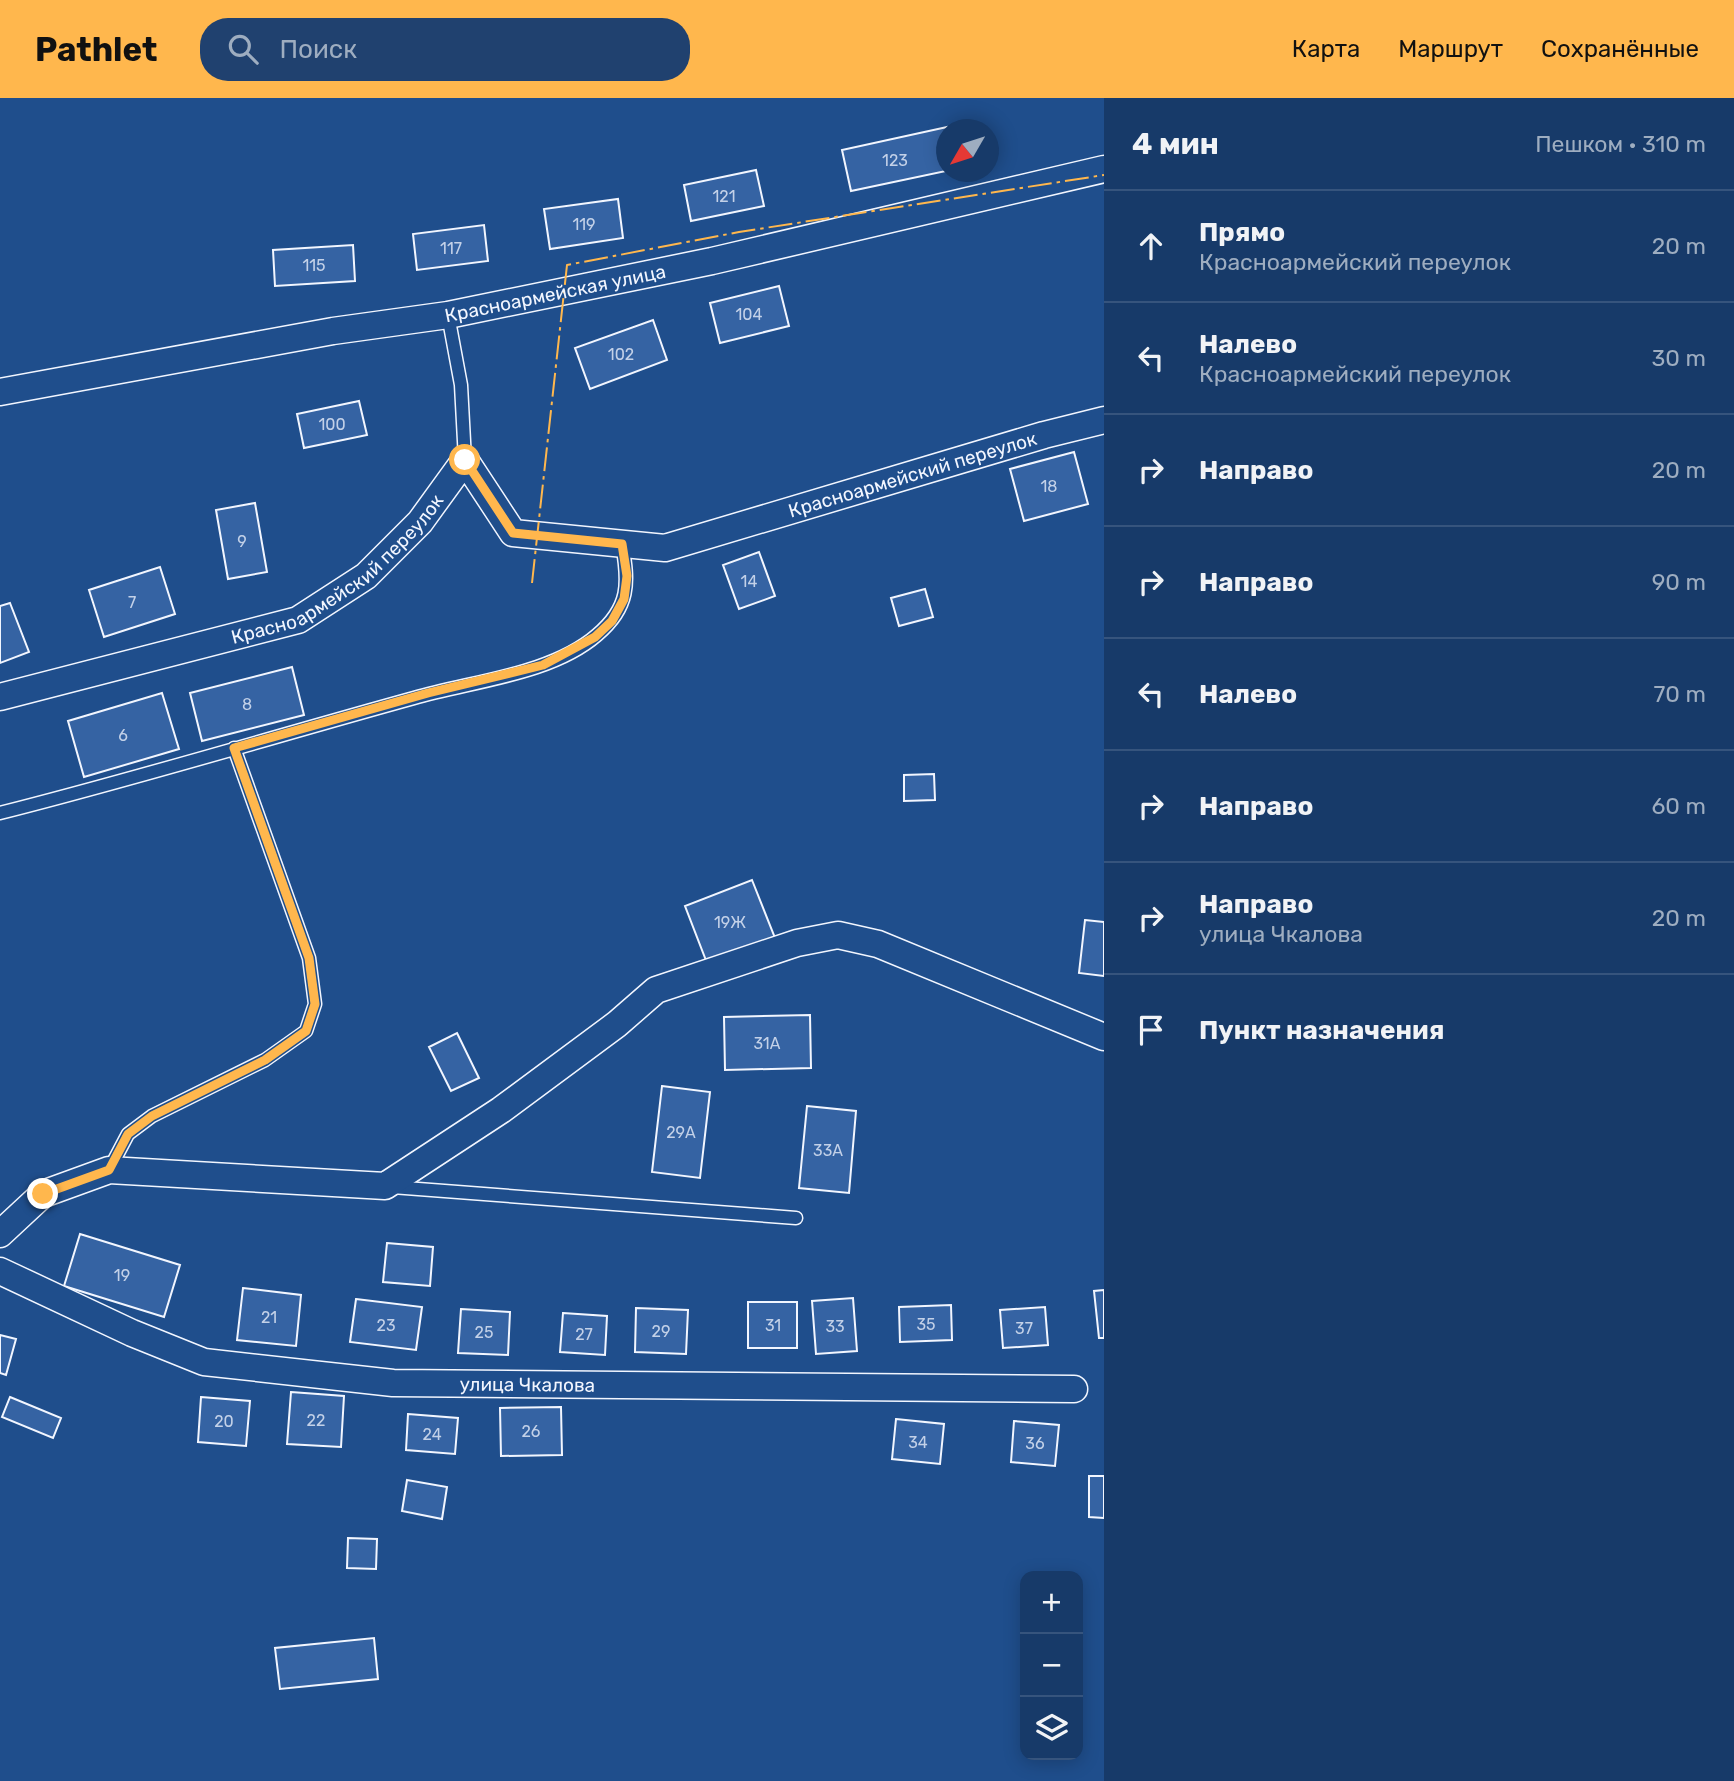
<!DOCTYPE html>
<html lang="ru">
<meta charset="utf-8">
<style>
body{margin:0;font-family:Rubik,sans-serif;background:#20416f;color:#f1f3f6}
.controls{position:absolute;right:21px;bottom:21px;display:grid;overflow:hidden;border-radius:14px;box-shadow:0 4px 18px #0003}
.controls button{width:63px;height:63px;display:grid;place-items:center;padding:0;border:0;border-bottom:2px solid #36547d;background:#173a69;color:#f1f3f6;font:35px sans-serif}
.compass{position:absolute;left:936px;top:21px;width:63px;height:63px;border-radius:50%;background:#173a69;box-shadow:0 4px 18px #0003;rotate:231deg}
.stop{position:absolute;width:21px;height:21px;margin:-16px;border:5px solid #ffb74d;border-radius:50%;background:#fff}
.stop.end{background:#ffb74d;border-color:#fff;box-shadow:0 2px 7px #0008}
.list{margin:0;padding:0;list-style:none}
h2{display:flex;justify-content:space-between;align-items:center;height:91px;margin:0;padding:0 28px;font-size:30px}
h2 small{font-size:23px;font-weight:400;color:#9eadc0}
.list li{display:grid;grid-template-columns:46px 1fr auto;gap:21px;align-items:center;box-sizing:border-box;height:112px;padding:0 28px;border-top:2px solid #36547d}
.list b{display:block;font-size:26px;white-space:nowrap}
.list p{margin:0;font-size:23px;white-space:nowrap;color:#9eadc0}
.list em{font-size:23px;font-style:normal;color:#9eadc0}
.icon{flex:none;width:38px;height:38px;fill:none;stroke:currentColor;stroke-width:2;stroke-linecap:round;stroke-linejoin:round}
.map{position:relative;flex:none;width:1104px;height:1683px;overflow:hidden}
header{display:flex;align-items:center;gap:42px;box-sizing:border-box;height:98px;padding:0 35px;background:#ffb74d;color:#111}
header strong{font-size:33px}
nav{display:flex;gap:38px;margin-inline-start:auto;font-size:24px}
.search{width:490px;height:63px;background:#20416f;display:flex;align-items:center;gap:18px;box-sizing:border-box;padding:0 24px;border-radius:28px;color:#9eadc0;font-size:26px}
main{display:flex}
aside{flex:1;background:#173a69}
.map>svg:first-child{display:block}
.building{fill:#3563a3;stroke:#f2f6ff;stroke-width:2}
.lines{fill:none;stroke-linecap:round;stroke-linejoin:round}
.service-casing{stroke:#f2f6ff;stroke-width:15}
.minor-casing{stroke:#f2f6ff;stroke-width:29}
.service{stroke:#1f4e8c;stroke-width:12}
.minor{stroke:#1f4e8c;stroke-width:26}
.power{stroke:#ffb74d;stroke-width:2;stroke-dasharray:24 5 3.5 5;stroke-linecap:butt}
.route{stroke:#ffb74d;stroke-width:9}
.labels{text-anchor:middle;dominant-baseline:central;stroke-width:5;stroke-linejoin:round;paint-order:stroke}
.number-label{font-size:16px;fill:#c3d1e8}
.street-label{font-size:19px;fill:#f2f6ff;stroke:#1f4e8c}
</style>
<header>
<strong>Pathlet</strong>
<div class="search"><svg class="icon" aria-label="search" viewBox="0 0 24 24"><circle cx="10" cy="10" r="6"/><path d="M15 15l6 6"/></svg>Поиск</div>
<nav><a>Карта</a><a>Маршрут</a><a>Сохранённые</a></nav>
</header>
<main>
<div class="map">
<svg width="1104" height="1683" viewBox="0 0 1104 1683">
<rect width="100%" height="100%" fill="#1f4e8c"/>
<!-- building -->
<path class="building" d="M947,29L946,73L851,93L842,52Z
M756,72L764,108L691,123L684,87Z
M618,101L623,140L550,151L544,111Z
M484,127L488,163L417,172L413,136Z
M353,147L355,183L275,188L273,152Z
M779,188L789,228L720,245L710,205Z
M653,222L667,262L590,291L575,250Z
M359,303L367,337L304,350L297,316Z
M1074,354L1088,406L1024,423L1010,371Z
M255,405L267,474L228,481L216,412Z
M759,454L775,498L739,511L723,467Z
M160,469L175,516L104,539L89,492Z
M925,491L933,519L899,528L891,500Z
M10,505L29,554L0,565V508Z
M292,569L304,617L202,643L190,595Z
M162,595L179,651L84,679L68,623Z
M934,676L935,702L904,703V677Z
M752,782L775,840L707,865L685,808Z
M1085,822L1104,824V878L1079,875Z
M810,917L811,970L725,972L724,919Z
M457,935L479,980L451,993L429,949Z
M662,988L710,994L700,1080L652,1074Z
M807,1008L856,1013L849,1095L799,1090Z
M80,1136L180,1167L164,1219L64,1188Z
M387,1145L433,1149L430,1188L383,1184Z
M243,1190L301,1197L296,1248L237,1242Z
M1104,1192V1240H1099L1094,1193Z
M853,1200L857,1253L816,1256L812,1203Z
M356,1201L422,1209L416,1252L350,1244Z
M748,1204H797V1250H748Z
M951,1207L952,1242L900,1244L899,1209Z
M1045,1209L1048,1247L1003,1250L1000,1212Z
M636,1210L688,1212L686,1256L635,1254Z
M461,1211L510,1214L508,1257L458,1255Z
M563,1215L607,1218L605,1257L560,1254Z
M0,1237L16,1241L6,1277L0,1275Z
M291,1294L344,1298L341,1349L287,1346Z
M10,1299L61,1320L53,1340L2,1319Z
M201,1299L250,1303L246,1348L198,1344Z
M561,1309L562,1357L501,1358L500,1310Z
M408,1316L458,1320L455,1356L406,1352Z
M896,1321L944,1326L940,1366L892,1361Z
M1014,1323L1059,1327L1055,1368L1011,1364Z
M1089,1378H1104V1420L1089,1419Z
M407,1382L447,1389L442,1421L402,1413Z
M348,1440L377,1441L376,1471L347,1470Z
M374,1540L378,1581L280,1591L275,1550Z"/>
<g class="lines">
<!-- service casing -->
<g class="service-casing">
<path id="service" d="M448,217L461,287L465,362
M0,715C139,680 276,638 414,600C471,583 551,577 597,537C630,509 629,485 622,446
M109,1072L128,1036L152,1018L265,962L306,933L315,906L309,860L234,650
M392,1089L796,1120"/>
</g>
<!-- minor casing -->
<g class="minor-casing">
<g id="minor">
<path id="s1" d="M0,294L333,233L448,217L712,163L1104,71"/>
<path id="s2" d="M0,599L298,522L366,478L420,424L465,362L513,435L665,450L1044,337L1104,322"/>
<path d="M0,1136L43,1096L109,1072L385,1088L501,1012L617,926L656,892L797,845L838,837L878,846L1104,939"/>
<path id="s3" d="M0,1173L132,1235L204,1264L393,1285L1074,1291"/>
</g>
</g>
<!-- service -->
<use href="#service" class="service"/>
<!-- minor -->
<use href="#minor" class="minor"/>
<!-- power -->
<path class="power" d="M532,485L567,167L739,134L1104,77"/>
</g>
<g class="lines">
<!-- route -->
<path class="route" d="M43,1096L109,1072L128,1036L152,1018L265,962L306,933L315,906L309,860L234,650L428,595L543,567L595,539L612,523L624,501L627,478L622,446L513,435L465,362"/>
</g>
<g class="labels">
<!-- number labels -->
<g class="number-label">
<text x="895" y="62">123</text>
<text x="724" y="98">121</text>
<text x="584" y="126">119</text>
<text x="451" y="150">117</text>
<text x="314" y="167">115</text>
<text x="749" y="216">104</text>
<text x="621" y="256">102</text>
<text x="332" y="326">100</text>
<text x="1049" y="388">18</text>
<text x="242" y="443">9</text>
<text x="749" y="483">14</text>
<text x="132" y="504">7</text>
<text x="247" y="606">8</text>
<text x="123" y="637">6</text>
<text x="730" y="824">19Ж</text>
<text x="767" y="945">31А</text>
<text x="681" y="1034">29А</text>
<text x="828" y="1052">33А</text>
<text x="122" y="1177">19</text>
<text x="269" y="1219">21</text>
<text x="926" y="1226">35</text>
<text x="386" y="1227">23</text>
<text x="773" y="1227">31</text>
<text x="835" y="1228">33</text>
<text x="1024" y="1230">37</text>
<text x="661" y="1233">29</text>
<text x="484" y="1234">25</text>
<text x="584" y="1236">27</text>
<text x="316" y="1322">22</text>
<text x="224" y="1323">20</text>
<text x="531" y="1333">26</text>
<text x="432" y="1336">24</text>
<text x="918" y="1344">34</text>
<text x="1035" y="1345">36</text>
</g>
<!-- street labels -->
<g class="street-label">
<text stroke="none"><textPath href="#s1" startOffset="564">Красноармейская улица</textPath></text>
<text stroke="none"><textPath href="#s2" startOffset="1040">Красноармейский переулок</textPath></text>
<text stroke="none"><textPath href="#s2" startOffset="368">Красноармейский переулок</textPath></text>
<text stroke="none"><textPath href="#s3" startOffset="548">улица Чкалова</textPath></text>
</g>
</g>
</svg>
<div class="controls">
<button>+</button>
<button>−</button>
<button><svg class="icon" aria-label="layers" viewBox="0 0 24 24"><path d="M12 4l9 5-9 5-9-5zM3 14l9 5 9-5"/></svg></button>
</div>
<svg class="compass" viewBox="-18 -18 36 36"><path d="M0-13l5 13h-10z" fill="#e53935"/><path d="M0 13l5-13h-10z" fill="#9eadc0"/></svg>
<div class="stop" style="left:465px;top:362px"></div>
<div class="stop end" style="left:43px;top:1096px"></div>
</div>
<aside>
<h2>4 мин<small>Пешком · 310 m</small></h2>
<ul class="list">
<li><svg class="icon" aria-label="ahead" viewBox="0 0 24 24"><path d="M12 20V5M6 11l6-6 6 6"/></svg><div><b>Прямо</b><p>Красноармейский переулок</p></div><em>20 m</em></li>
<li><svg class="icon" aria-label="left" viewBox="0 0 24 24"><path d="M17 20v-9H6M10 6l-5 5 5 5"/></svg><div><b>Налево</b><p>Красноармейский переулок</p></div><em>30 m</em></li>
<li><svg class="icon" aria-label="right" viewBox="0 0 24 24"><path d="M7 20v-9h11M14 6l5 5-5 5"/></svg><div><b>Направо</b></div><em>20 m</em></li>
<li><svg class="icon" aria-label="right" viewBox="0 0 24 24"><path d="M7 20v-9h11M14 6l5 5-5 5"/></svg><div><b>Направо</b></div><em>90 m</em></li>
<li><svg class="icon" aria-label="left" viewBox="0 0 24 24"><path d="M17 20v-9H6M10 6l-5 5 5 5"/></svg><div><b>Налево</b></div><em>70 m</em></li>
<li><svg class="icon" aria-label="right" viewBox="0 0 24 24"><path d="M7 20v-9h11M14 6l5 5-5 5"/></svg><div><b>Направо</b></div><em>60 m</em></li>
<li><svg class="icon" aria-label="right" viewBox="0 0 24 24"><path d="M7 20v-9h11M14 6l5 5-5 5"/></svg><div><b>Направо</b><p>улица Чкалова</p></div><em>20 m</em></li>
<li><svg class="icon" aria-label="arrive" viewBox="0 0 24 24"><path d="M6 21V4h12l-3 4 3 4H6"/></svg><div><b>Пункт назначения</b></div></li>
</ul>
</aside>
</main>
